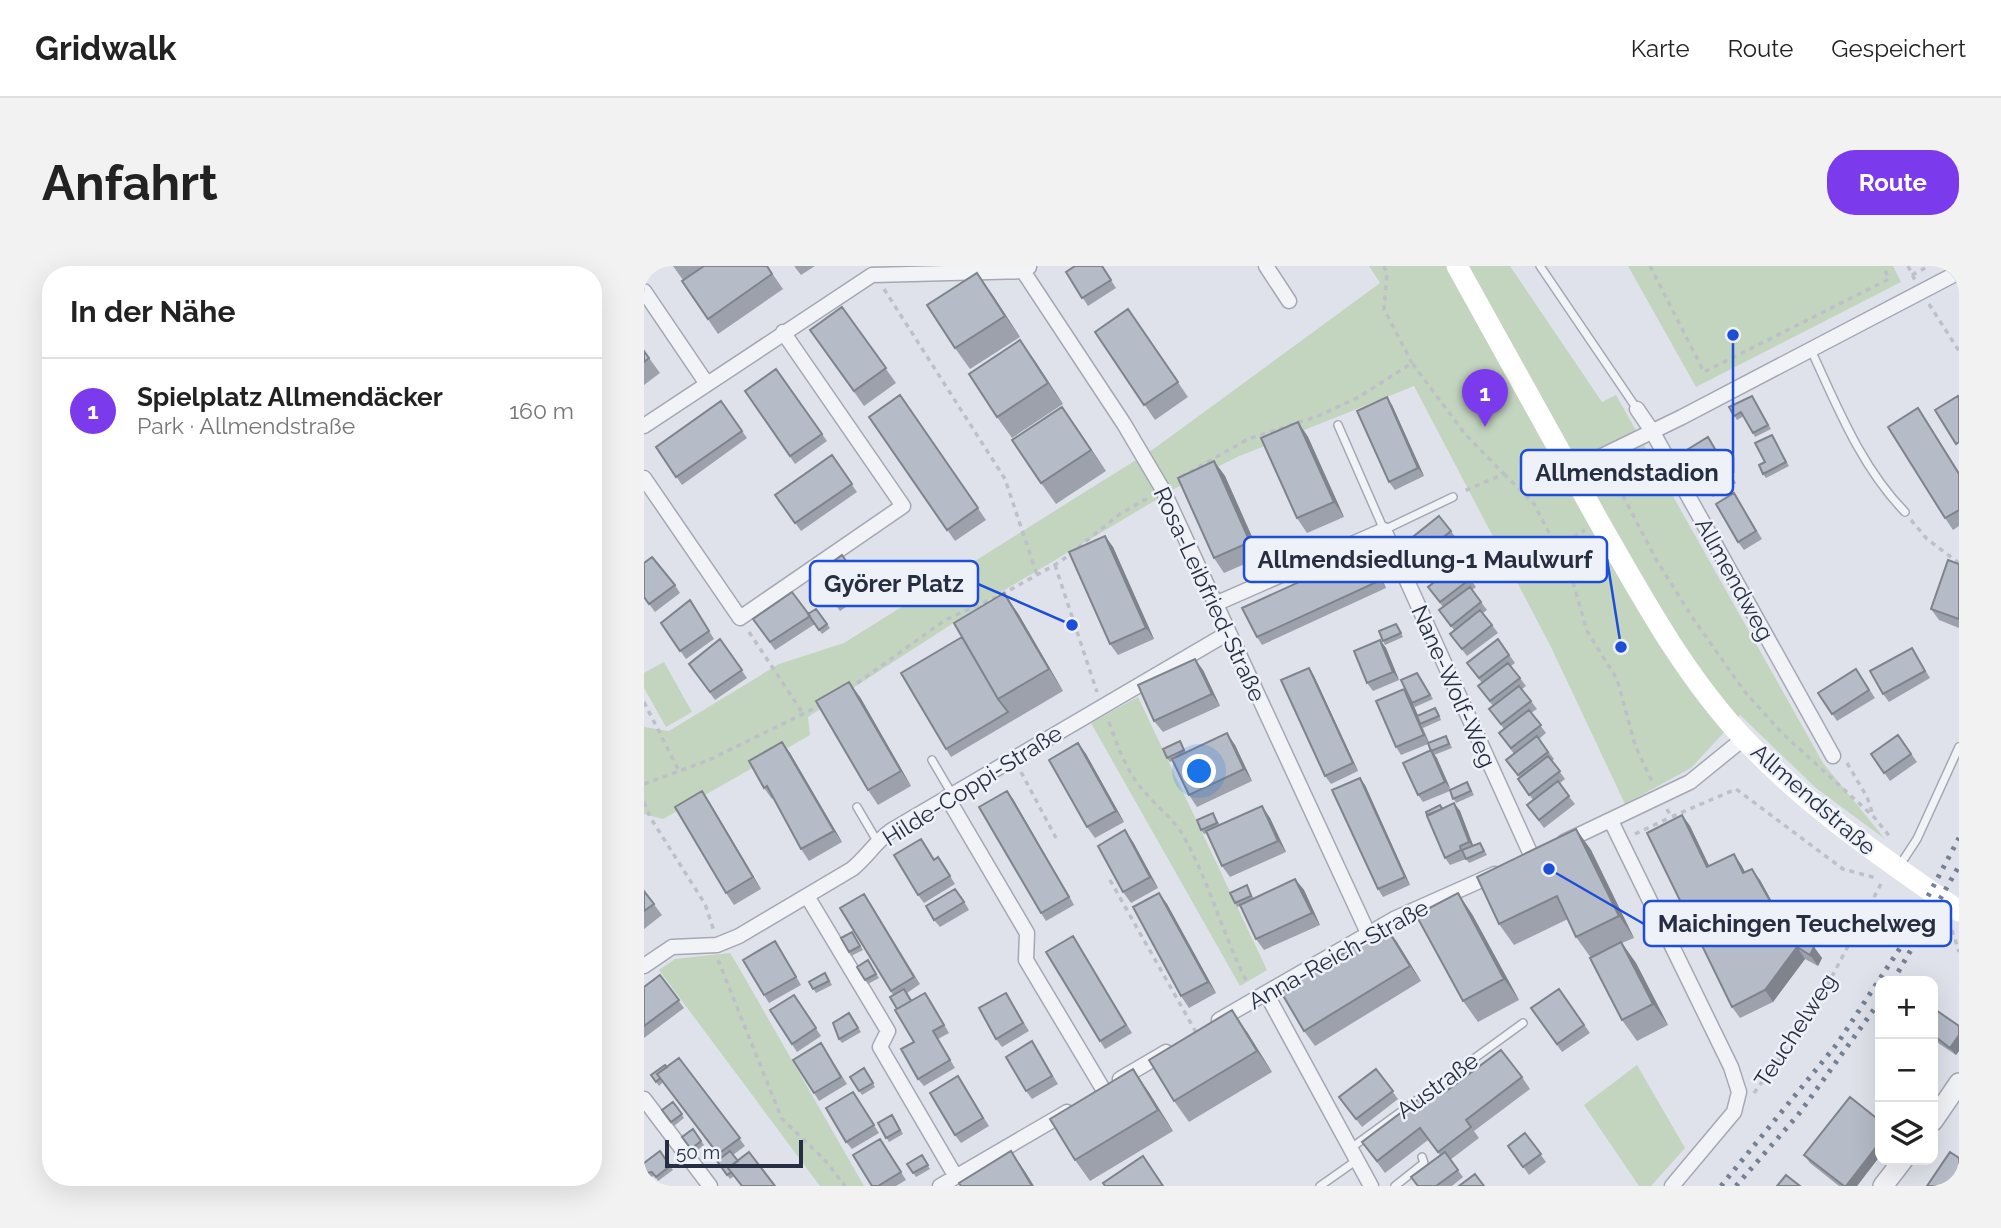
<!DOCTYPE html>
<html lang="de">
<meta charset="utf-8">
<style>
body{margin:0;font-family:Raleway,sans-serif;background:#f2f2f2;color:#222}
.controls{position:absolute;right:21px;bottom:21px;display:grid;overflow:hidden;border-radius:14px;box-shadow:0 7px 28px #0002}
.controls button{width:63px;height:63px;display:grid;place-items:center;padding:0;border:0;border-bottom:2px solid #e0e0e0;background:#fff;color:#222;font:35px sans-serif}
.scale{position:absolute;left:21px;bottom:18px;width:138px;box-sizing:border-box;padding-left:7px;border:4px solid #262e42;border-top:0;font-size:19px;line-height:24px;white-space:nowrap;color:#262e42;-webkit-text-stroke:5px #eef1f7;paint-order:stroke}
.you{position:absolute;left:556px;top:506px;width:24px;height:24px;margin:-18px;border:5px solid #fff;border-radius:50%;background:#1a73e8;box-shadow:0 0 0 10px #1a73e833}
.badge{display:grid;place-items:center;width:46px;height:46px;border-radius:50%;background:#7c3aed;color:#fff;font-size:23px;font-weight:700}
.pin{position:absolute;translate:-50% -58px;filter:drop-shadow(0 2px 4px #0008)}
.pin::after{content:'';position:absolute;top:37px;width:24px;height:21px;background:inherit;clip-path:polygon(0 0,100% 0,50% 100%)}
.list{margin:0;padding:0;list-style:none}
h2{display:flex;justify-content:space-between;align-items:center;height:91px;margin:0;padding:0 28px;font-size:30px}
h2 small{font-size:23px;font-weight:400;color:#767676}
.list li{display:grid;grid-template-columns:46px 1fr auto;gap:21px;align-items:center;box-sizing:border-box;height:105px;padding:0 28px;border-top:2px solid #e0e0e0}
.list b{display:block;font-size:26px;white-space:nowrap}
.list p{margin:0;font-size:23px;white-space:nowrap;color:#767676}
.list em{font-size:23px;font-style:normal;color:#767676}
.icon{flex:none;width:38px;height:38px;fill:none;stroke:currentColor;stroke-width:2;stroke-linecap:round;stroke-linejoin:round}
.map{position:relative;flex:none;width:1315px;height:920px;overflow:hidden;border-radius:28px}
header{display:flex;align-items:center;gap:42px;box-sizing:border-box;height:98px;padding:0 35px;background:#fff;border-bottom:2px solid #e0e0e0}
header strong{font-size:33px}
nav{display:flex;gap:38px;margin-inline-start:auto;font-size:24px}
.intro{display:flex;align-items:center;justify-content:space-between;box-sizing:border-box;height:168px;padding:0 42px}
h1{margin:0;font-size:49px}
.button{padding:18px 32px;border-radius:28px;background:#7c3aed;color:#fff;font-size:24px;font-weight:700}
main{display:flex;gap:42px;padding:0 42px}
aside{flex:1;background:#fff;border-radius:28px;box-shadow:0 7px 28px #0002}
.map>svg:first-child{display:block}
.green{fill:#c3d4bf}
.lines{fill:none;stroke-linecap:round;stroke-linejoin:round}
.service-casing{stroke:#a4a8b4;stroke-width:10}
.minor-casing{stroke:#a4a8b4;stroke-width:17}
.tertiary-casing{stroke:#a4a8b4;stroke-width:22}
.path{stroke:#bdc0c8;stroke-width:3.5;stroke-dasharray:5 5;stroke-linecap:butt}
.service{stroke:#f2f3f7;stroke-width:7}
.minor{stroke:#f2f3f7;stroke-width:14}
.tertiary{stroke:#f2f3f7;stroke-width:19}
.secondary{stroke:#fff;stroke-width:21}
.rail{stroke:#768095;stroke-width:5;stroke-dasharray:3.5 7;stroke-linecap:butt}
.wall{fill:#9ca1ab}
.shaded-wall{fill:#7f838b}
.building{fill:#b5bbc7;stroke:#7f838b;stroke-width:2}
.labels{text-anchor:middle;dominant-baseline:central;stroke-width:5;stroke-linejoin:round;paint-order:stroke}
.street-label{font-size:23px;fill:#262e42;stroke:#eef1f7}
.leader{fill:none;stroke:#1d4ed8;stroke-width:2.5}
.callout-dot{fill:#1d4ed8;stroke:#eef1f7;stroke-width:2.5}
.callout{fill:#eef1f7;stroke:#1d4ed8;stroke-width:2.5}
.callout-label{font-size:24px;text-anchor:middle;font-weight:bold;fill:#262e42}
</style>
<header>
<strong>Gridwalk</strong>
<nav><a>Karte</a><a>Route</a><a>Gespeichert</a></nav>
</header>
<div class="intro"><h1>Anfahrt</h1><a class="button">Route</a></div>
<main>
<aside>
<h2>In der Nähe<small></small></h2>
<ul class="list">
<li><span class="badge">1</span><div><b>Spielplatz Allmendäcker</b><p>Park · Allmendstraße</p></div><em>160 m</em></li>
</ul>
</aside>
<div class="map">
<svg width="1315" height="920" viewBox="0 0 1315 920">
<rect width="100%" height="100%" fill="#dfe2ea"/>
<!-- green -->
<path class="green" d="M725,0H866L958,136L972,129L1179,497L1241,573L1172,522L1096,449L1047,502L981,538L907,381L770,120L593,191L532,222L359,325L164,451L166,469L19,553L0,548V461L25,465L135,398L200,377L511,182L736,17Z
M984,0H1249L1257,16L1052,121Z
M20,396L48,446L22,461L0,422V407Z
M494,431L623,704L596,720L447,457Z
M86,687L94,700L220,920H176L15,704L31,693Z
M993,799L1041,882L1007,920H995L940,839Z"/>
<g class="lines">
<!-- service casing -->
<g class="service-casing">
<path id="service" d="M896,0L993,143
M1167,84C1193,140 1217,201 1261,246
M694,159L740,264L809,231
M288,494L308,528
M213,541L233,575
M1256,599L1273,573L1315,481
M707,882L879,757
M676,920L713,894
M751,920L780,897L778,891"/>
</g>
<!-- minor casing -->
<g class="minor-casing">
<path id="minor" d="M622,0L645,35
M379,5L480,158L519,224L724,667
M0,25L63,118
M993,143L1008,165L1189,490
M0,160L228,9L379,5L385,1
M927,205L1038,151L1315,6
M0,212L96,352L259,240L139,66
M571,338L740,264L888,591
M303,531L383,667L382,694L459,823
M967,555L1087,801L1095,826L1090,846L1028,920
M920,576L1046,516L1099,473
M163,630L244,765L236,781L312,911
M0,700L28,681L73,679L95,670L208,603C223,591 232,575 248,564L584,367
M622,727L727,920
M575,754L750,653L851,608
M476,813L522,786
M0,833L66,920
M296,920L423,846"/>
</g>
<!-- tertiary casing -->
<g class="tertiary-casing">
<path id="tertiary" d="M1289,855L1315,817
M1239,920L1259,894"/>
</g>
<!-- path -->
<path class="path" d="M740,0L743,7L740,43L768,97
M1006,0L1060,106L1245,13L1239,0
M1264,0L1271,14
M1268,9L1285,0
M240,23L361,213L393,309
M1285,38L1315,85
M965,203L1013,295L1048,351L1101,426L1137,466L1230,551L1247,572
M860,208L890,238L927,309L943,365L973,413L991,479L1009,518
M537,211L604,173L674,150L715,131L768,97L821,168L860,208L820,225
M1267,254L1283,273L1315,297
M912,281L941,264
M411,299L453,426
M105,366L160,449
M205,423L301,354L357,329L416,296L476,248L507,230
M0,436L35,505
M465,456C473,479 482,504 498,523C511,539 530,553 540,571C567,619 579,671 604,718
M1203,497L1223,531L1229,549
M377,506L412,572
M0,518L65,494L177,439
M0,536L6,551L61,638L70,665
M1023,543L1027,551L1092,523L1199,603L1232,612
M991,568L1027,551
M466,614L553,768
M1308,664L1315,686
M74,694L138,853L180,893L201,920
M1110,827L1151,771L1184,718L1238,616"/>
<!-- service -->
<use href="#service" class="service"/>
<!-- minor -->
<use href="#minor" class="minor"/>
<!-- tertiary -->
<use href="#tertiary" class="tertiary"/>
<!-- secondary -->
<path class="secondary" d="M813,0C860,85 907,170 954,254C998,331 1040,409 1101,474C1164,541 1240,593 1315,645"/>
<!-- rail -->
<path class="rail" d="M1249,715L1315,600
M1077,920L1193,778L1258,679L1315,572
M1092,920L1154,849L1236,735"/>
</g>
<!-- wall -->
<path class="wall" d="M29,0H59L39,14Z
M123,0L139,23L74,68L38,15Z
M150,0H171L157,9Z
M458,0L472,22L444,40L422,6Z
M348,28L376,71L326,103L311,82Z
M198,41L252,117L220,140L166,64Z
M484,43L544,131L511,154L451,66Z
M0,85L16,107L0,119Z
M391,95L419,138L368,172L353,151Z
M132,103L183,175L151,198L101,125Z
M256,129L342,254L311,275L225,151Z
M1108,130L1127,163L1111,171L1100,150L1093,154L1085,141Z
M77,135L103,172L38,219L12,181Z
M748,139L780,210L751,224L745,216Z
M418,141L462,205L412,238L397,217Z
M1282,154L1315,206V260L1309,264L1301,252Z
M654,156L664,171L700,251L663,267L653,252Z
M1128,169L1145,200L1122,212L1119,208Z
M1064,171L1092,217L1069,231L1063,223Z
M188,189L213,226L157,265L131,229Z
M570,195L581,210L617,291L580,307L570,292Z
M1095,235L1118,273L1100,284L1094,276Z
M795,250L813,273L808,277L824,298L818,302L832,321L828,324L843,344L839,347L854,367L823,390L806,368L810,364L795,344L799,341L784,321L790,317L776,298L781,295L765,274Z
M461,270L469,281L510,373L474,389L466,378Z
M723,285L728,293L742,322L618,379L613,371Z
M198,289L224,326L196,345L171,309Z
M1315,298V362L1295,354L1287,343Z
M31,319L36,327L11,346L0,331Z
M360,327L375,349L419,425L307,491L302,483L318,371Z
M46,334L70,373L42,393L17,357Z
M172,343L186,362L178,368L171,358L131,384L109,353L164,348Z
M752,358L759,371L741,379L739,375Z
M76,373L103,412L71,434L45,398Z
M854,373L871,397L867,400L882,420L878,423L893,443L887,447L902,467L895,473L910,493L908,495L921,513L915,518L931,538L900,562L883,539L889,534L874,513L876,512L862,494L870,488L855,467L860,463L845,443L849,440L834,420L838,417L823,397Z
M736,374L742,382L755,414L729,425L723,417Z
M1268,382L1286,412L1245,436L1239,428Z
M665,402L670,410L714,505L687,518L681,510Z
M1212,403L1231,432L1193,455L1174,427Z
M559,404L576,440L519,466L510,455Z
M776,411L789,433L771,441L770,440L774,449L794,446L797,454L779,462L785,476L804,473L808,482L790,489L806,524L823,516L830,529L812,537L806,525L779,536L774,529L787,485L784,478L757,489L752,481L763,428Z
M216,431L267,520L234,539L224,524Z
M1254,469L1273,496L1246,515L1227,488Z
M536,475L542,487L591,479L608,515L553,541L545,529L528,495L526,496L523,492Z
M138,476L146,487L198,576L165,595L157,583L130,532L128,533L120,522Z
M434,477L442,488L480,556L451,572L443,561Z
M721,519L766,619L739,631L734,623Z
M58,525L66,537L117,623L90,639L82,627Z
M369,533L430,639L402,655L397,647Z
M810,537L816,545L829,580L836,577L843,589L825,597L822,593L806,599L801,592L796,539L799,542Z
M618,540L626,552L642,586L586,611L578,600L563,567L560,568L557,564L569,547L576,559Z
M1038,549L1046,560L1065,600L1090,588L1101,606L1116,614L1135,649L1152,656L1162,676L1170,681L1178,692L1174,700L1161,693L1129,736L1096,752L1088,741Z
M932,563L947,584L990,672L978,677L992,697L1024,759L993,775L978,754L947,692L932,671L924,653L870,679L855,658Z
M489,576L514,622L487,637L479,626Z
M283,581L290,593L294,591L311,618L280,637L274,629Z
M651,613L660,624L676,659L620,684L612,673L597,640L593,641L591,637L603,619L610,633Z
M0,625L18,649L0,663Z
M515,627L523,638L572,727L545,742L537,730Z
M317,630L325,644L296,661L290,654Z
M225,635L276,718L263,727L268,734H286L305,767L294,773L311,802L280,820L274,813L270,776L253,743L249,729L196,642Z
M828,648L875,734L834,756L819,735Z
M742,661L777,715L671,780L660,765Z
M208,666L219,684L207,690L205,686Z
M429,670L488,767L461,783L456,775Z
M136,683L157,719L125,737L120,729Z
M224,694L235,712L224,718L221,714Z
M181,707L188,719L172,727L165,716Z
M16,709L40,742L0,772V721Z
M915,723L946,767L918,786L887,742Z
M362,727L385,765L358,781L352,773Z
M150,729L177,770L153,786L126,744Z
M1289,742L1315,760V785L1312,789L1294,777L1289,785Z
M205,747L217,766L198,777L195,773Z
M603,766L628,806L545,856L530,835Z
M393,783L414,818L388,833L382,825Z
M182,785L203,818L175,835L170,827Z
M35,792L101,880L89,889L90,910L86,913L73,895L77,892L19,816L15,820L7,809L23,801Z
M732,803L754,833L718,861L695,831Z
M223,806L231,821L218,829L206,811Z
M314,810L345,860L317,877L311,869Z
M878,811L886,823L830,865L835,872L806,894L819,911L808,920H774L796,889L784,874L741,907L718,876L801,826Z
M504,825L529,865L446,915L431,894Z
M209,826L235,867L208,883L202,876Z
M29,836L40,852L30,860L18,844Z
M251,853L259,868L245,876L234,857Z
M1236,855V890L1213,920H1195L1166,897L1160,889Z
M49,863L60,879L50,887L38,871Z
M881,867L902,896L885,909L864,880Z
M236,873L262,914L252,920H228Z
M16,885L29,904L14,915L11,910L1,912L0,910V897Z
M278,889L286,903L272,911L263,898Z"/>
<!-- shaded-wall -->
<path class="shaded-wall" d="M333,7L348,28L376,71L361,50Z
M376,74L391,95L419,138L404,117Z
M743,131L748,139L780,210L774,202Z
M418,141L433,162L462,205L447,184Z
M654,156L664,171L700,251L690,236Z
M570,195L581,210L617,291L606,276Z
M461,270L469,281L510,373L502,362Z
M723,285L728,293L742,322L737,314Z
M360,327L375,349L419,425L405,403Z
M736,374L742,382L755,414L749,406Z
M551,393L559,404L576,440L568,428Z
M665,402L670,410L714,505L709,497Z
M205,416L216,431L267,520L257,505Z
M760,423L766,431L777,457L776,458L785,477L780,469Z
M583,467L591,479L608,515L600,503Z
M138,476L146,487L198,576L190,565Z
M434,477L442,488L480,556L472,545Z
M787,484L793,492L807,524L801,516Z
M716,512L721,519L766,619L761,611Z
M58,525L66,537L117,623L109,611Z
M363,525L369,533L430,639L425,631Z
M810,537L816,545L831,584L825,576Z
M618,540L626,552L642,586L634,575Z
M1038,549L1046,560L1071,612L1063,601Z
M932,563L947,584L990,672L975,650Z
M481,564L489,576L514,622L506,611Z
M1090,588L1098,600L1107,619L1099,607Z
M1108,603L1116,614L1142,661L1134,649Z
M651,613L660,624L676,659L668,647Z
M515,627L523,638L572,727L564,716Z
M814,627L828,648L875,734L860,713Z
M1144,644L1152,656L1166,686L1158,674Z
M742,661L753,676L777,715L766,700Z
M977,676L992,697L1024,759L1009,738Z
M1153,681L1161,693L1129,736L1121,724Z
M1170,681L1178,692L1174,700L1166,689Z
M588,744L603,766L628,806L613,785Z
M1289,769L1294,777L1289,785Z
M1315,769V785L1312,789L1306,782Z
M489,803L504,825L529,865L514,844Z
M1236,876V890L1213,920H1202Z
M367,885L382,907L390,920H388Z"/>
<!-- building -->
<path class="building" d="M60,0H123L128,8L64,53L38,15Z
M431,0H458L467,14L438,32L422,6Z
M333,7L361,50L311,82L283,39Z
M198,41L242,102L210,125L166,64Z
M484,43L534,116L500,139L451,66Z
M376,74L404,117L353,151L325,108Z
M0,85L5,92L0,96Z
M132,103L178,168L146,190L101,125Z
M256,129L334,242L303,264L225,151Z
M1108,130L1124,159L1109,167L1097,146L1090,150L1085,141Z
M1314,130L1315,132V176L1312,178L1291,144Z
M743,131L774,202L745,216L713,145Z
M77,135L98,165L32,211L12,181Z
M418,141L447,184L397,217L368,174Z
M1274,142L1315,208V244L1301,252L1244,161Z
M654,156L690,236L653,252L617,172Z
M1128,169L1142,196L1119,208L1115,199L1121,196L1111,177Z
M1064,171L1086,209L1063,223L1041,185Z
M188,189L208,218L151,257L131,229Z
M570,195L606,276L570,292L534,212Z
M1090,227L1112,265L1094,276L1072,238Z
M795,250L807,265L777,289L765,274Z
M461,270L502,362L466,378L425,286Z
M723,285L737,314L613,371L598,342Z
M198,289L218,318L191,338L171,309Z
M8,291L31,319L5,338L0,331V297Z
M1304,294L1315,298V353L1287,343Z
M814,298L826,313L796,336L784,321Z
M826,321L837,336L807,360L795,344Z
M148,326L166,350L126,376L109,353Z
M360,327L405,403L354,433L310,357Z
M46,334L65,365L36,385L17,357Z
M172,343L183,358L175,364L164,348Z
M836,344L848,359L818,383L806,368Z
M752,358L757,367L739,375L735,365Z
M318,371L354,433L364,446L302,483L257,407Z
M76,373L98,404L66,426L45,398Z
M854,373L865,389L835,412L823,397Z
M736,374L749,406L723,417L710,385Z
M1268,382L1281,405L1239,428L1226,405Z
M551,393L568,428L510,455L494,419Z
M864,397L876,412L846,435L834,420Z
M665,402L709,497L681,510L637,414Z
M1212,403L1225,424L1188,448L1174,427Z
M773,407L786,429L768,437L757,414Z
M205,416L257,505L224,524L172,435Z
M875,420L887,435L857,458L845,443Z
M760,423L780,469L752,481L732,435Z
M791,442L795,450L776,458L773,450Z
M885,444L897,459L867,482L855,467Z
M583,467L600,503L545,529L528,493Z
M1254,469L1267,488L1240,507L1227,488Z
M802,470L805,478L787,485L784,477Z
M893,470L904,486L874,509L862,494Z
M536,475L540,484L523,492L519,483Z
M138,476L190,565L157,583L123,520L120,522L105,495Z
M434,477L472,545L443,561L405,494Z
M787,484L801,516L774,529L759,497Z
M904,490L916,505L885,529L874,513Z
M716,512L761,611L734,623L688,524Z
M914,515L925,530L895,554L883,539Z
M823,516L827,525L809,533L806,524Z
M58,525L109,611L82,627L31,541Z
M363,525L425,631L397,647L335,541Z
M810,537L825,576L816,580L817,584L801,592L783,550Z
M796,539L798,543L783,549L782,546Z
M618,540L634,575L578,600L562,565Z
M569,547L573,557L557,564L553,554Z
M1038,549L1063,601L1090,588L1099,607L1108,603L1134,649L1144,644L1158,674L1170,681L1166,689L1153,681L1121,724L1088,741L1003,567Z
M932,563L975,650L932,671L913,630L855,658L833,611Z
M481,564L506,611L479,626L454,580Z
M277,573L290,594L294,591L306,610L274,629L250,589Z
M836,577L840,585L822,593L818,584Z
M651,613L668,647L612,673L596,639Z
M603,619L607,630L591,637L586,627Z
M311,623L320,636L290,654L282,640Z
M0,625L10,638L0,645Z
M515,627L564,716L537,730L489,641Z
M814,627L860,713L819,735L772,649Z
M220,628L270,711L247,725L196,642Z
M742,661L766,700L660,765L637,726Z
M208,666L216,680L205,686L197,672Z
M429,670L482,759L456,775L402,686Z
M131,675L152,711L120,729L99,694Z
M977,676L1009,738L978,754L946,692Z
M224,694L232,708L221,714L213,701Z
M181,707L185,715L169,723L165,716Z
M16,709L35,734L0,760V721Z
M260,723L267,735L253,743L246,731Z
M915,723L940,759L913,778L887,742Z
M281,727L300,759L289,765L306,794L274,813L257,783L270,776L251,744Z
M362,727L379,757L352,773L335,742Z
M150,729L172,762L148,778L126,744Z
M1289,742L1315,760V769L1306,782L1289,769Z
M588,744L613,785L530,835L505,794Z
M205,747L214,762L195,773L189,757Z
M388,775L408,810L382,825L362,791Z
M177,777L197,811L170,827L149,794Z
M857,784L878,811L822,854L827,861L794,886L776,862L733,895L718,876L795,818L801,826Z
M35,792L96,872L74,888L13,808Z
M21,799L23,801L13,808L16,812L12,816L7,809Z
M220,802L229,817L215,825L206,811Z
M489,803L514,844L431,894L406,853Z
M732,803L749,825L712,853L695,831Z
M314,810L339,852L311,869L286,827Z
M209,826L230,859L202,876L182,842Z
M1206,831L1236,855V876L1202,920H1200L1160,889Z
M29,836L38,848L27,856L18,844Z
M248,849L256,864L242,872L234,857Z
M49,863L57,875L47,883L38,871Z
M881,867L897,888L879,901L864,880Z
M236,873L257,906L234,920H228L209,889Z
M16,885L26,900L12,911L8,906L0,907V897Z
M86,885L94,895L84,902L87,906L83,909L73,895Z
M367,885L388,920H317L315,917Z
M105,886L131,920H98L84,902Z
M801,886L814,904L792,920H774L767,911Z
M1306,886L1315,892V920H1283Z
M278,889L284,899L269,907L263,898Z
M499,890L519,920H461L459,917Z
M831,908L840,920H815Z
M1142,909L1156,920H1133Z"/>
<g class="labels">
<!-- street labels -->
<g class="street-label">
<text transform="translate(1091 313) rotate(61)">Allmendweg</text>
<text transform="translate(566 328) rotate(65)">Rosa-Leibfried-Straße</text>
<text transform="translate(810 420) rotate(66)">Nane-Wolf-Weg</text>
<text transform="translate(328 519) rotate(-32)">Hilde-Coppi-Straße</text>
<text transform="translate(1170 533) rotate(41)">Allmendstraße</text>
<text transform="translate(694 688) rotate(-29)">Anna-Reich-Straße</text>
<text transform="translate(1151 764) rotate(-57)">Teuchelweg</text>
<text transform="translate(793 819) rotate(-36)">Austraße</text>
</g>
</g>
<!-- callouts -->
<path class="leader" d="M1089 69L1089 207M977 381L963 293M428 359L334 318M905 603L1000 658"/>
<g class="callout-dot">
<circle cx="1089" cy="69" r="7"/>
<circle cx="977" cy="381" r="7"/>
<circle cx="428" cy="359" r="7"/>
<circle cx="905" cy="603" r="7"/>
</g>
<g class="callout">
<rect x="877" y="184" width="212" height="45" rx="7"/>
<rect x="600" y="271" width="363" height="45" rx="7"/>
<rect x="166" y="295" width="168" height="45" rx="7"/>
<rect x="1000" y="635" width="307" height="45" rx="7"/>
</g>
<g class="callout-label">
<text x="983" y="215">Allmendstadion</text>
<text x="781" y="302">Allmendsiedlung-1 Maulwurf</text>
<text x="250" y="326">Györer Platz</text>
<text x="1153" y="666">Maichingen Teuchelweg</text>
</g>
</svg>
<div class="controls">
<button>+</button>
<button>−</button>
<button><svg class="icon" aria-label="layers" viewBox="0 0 24 24"><path d="M12 4l9 5-9 5-9-5zM3 14l9 5 9-5"/></svg></button>
</div>
<div class="scale">50 m</div>
<div class="you"></div>
<div class="pin badge" style="left:841px;top:161px">1</div>
</div>
</main>
